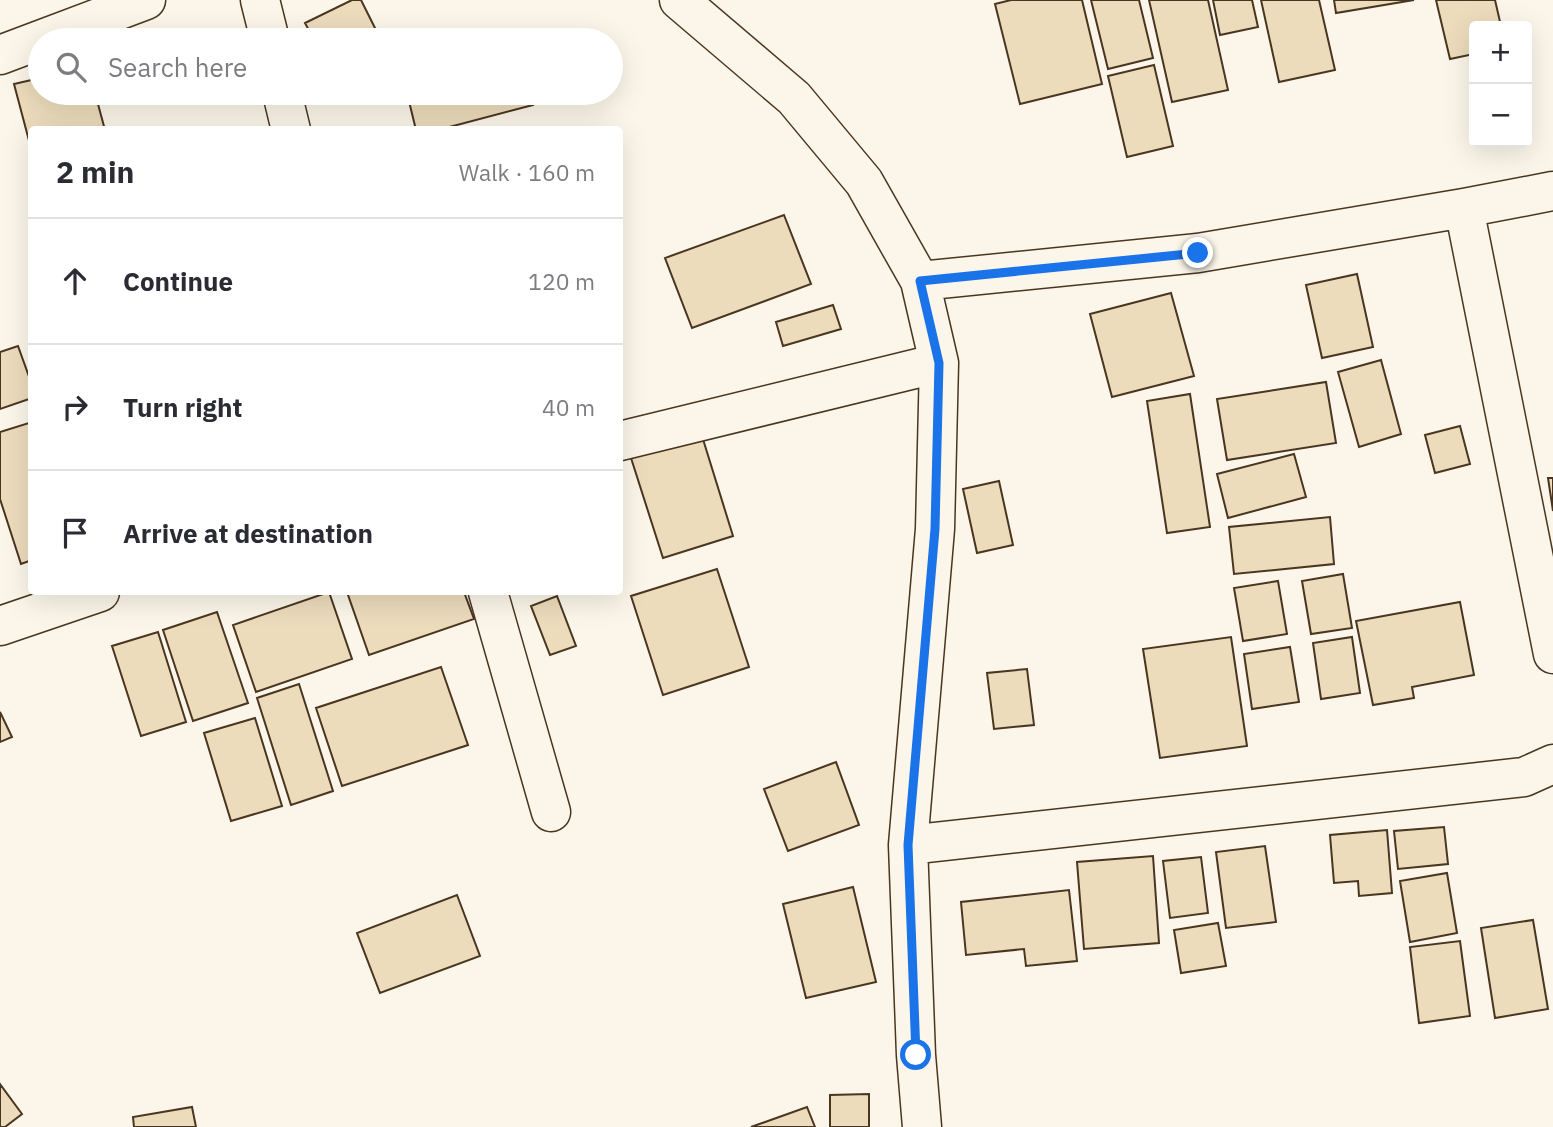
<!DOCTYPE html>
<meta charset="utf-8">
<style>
body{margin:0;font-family:"IBM Plex Sans",sans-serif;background:#f2f2f3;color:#2b2b33}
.controls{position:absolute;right:21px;top:21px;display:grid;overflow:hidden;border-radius:7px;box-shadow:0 7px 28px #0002}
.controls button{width:63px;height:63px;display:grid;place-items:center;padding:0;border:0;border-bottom:2px solid #e1e1e2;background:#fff;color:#2b2b33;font:35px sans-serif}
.stop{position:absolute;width:21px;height:21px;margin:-16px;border:5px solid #1a73e8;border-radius:50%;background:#fff}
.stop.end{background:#1a73e8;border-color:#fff;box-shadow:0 2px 7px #0008}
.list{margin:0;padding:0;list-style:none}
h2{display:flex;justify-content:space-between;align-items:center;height:91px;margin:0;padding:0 28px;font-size:30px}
h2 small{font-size:23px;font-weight:400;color:#7c7c81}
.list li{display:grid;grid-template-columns:46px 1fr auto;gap:21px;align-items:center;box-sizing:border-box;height:126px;padding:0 28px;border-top:2px solid #e1e1e2}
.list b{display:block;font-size:26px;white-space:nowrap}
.list em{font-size:23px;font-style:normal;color:#7c7c81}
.icon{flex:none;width:38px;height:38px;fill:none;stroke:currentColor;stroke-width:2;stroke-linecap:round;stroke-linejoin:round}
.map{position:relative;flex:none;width:1553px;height:1127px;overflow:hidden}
.search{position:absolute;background:#fff;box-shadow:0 7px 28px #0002;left:28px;top:28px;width:595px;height:77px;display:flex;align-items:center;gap:18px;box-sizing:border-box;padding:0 24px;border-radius:38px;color:#7c7c81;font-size:26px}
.panel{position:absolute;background:#fff;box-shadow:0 7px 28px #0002;left:28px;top:126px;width:595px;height:469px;border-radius:7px}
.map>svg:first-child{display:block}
.building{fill:#ecdcbc;stroke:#4a3520;stroke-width:2}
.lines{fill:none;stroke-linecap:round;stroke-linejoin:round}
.minor-casing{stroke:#4a3520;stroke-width:41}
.minor{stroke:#fbf6e9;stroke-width:38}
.route{stroke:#1a73e8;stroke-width:9}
</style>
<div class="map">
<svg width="1553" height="1127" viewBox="0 0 1553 1127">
<rect width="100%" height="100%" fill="#fbf6e9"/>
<!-- building -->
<path class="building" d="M352,0H361L381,40H314L305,23Z
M1011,0H1082L1102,84L1020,104L995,4Z
M1091,0H1139L1153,58L1108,69Z
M1149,0H1208L1228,90L1172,102Z
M1213,0H1252L1258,27L1220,35Z
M1261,0H1319L1335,70L1279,82Z
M1334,0H1414L1336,13Z
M1436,0H1495L1501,26H1474V54L1450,59Z
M514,33L516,40H487Z
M1154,65L1173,146L1127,157L1108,76Z
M40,78V93H95L105,130H32V152L14,84Z
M407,93H530L533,105L438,130H416Z
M784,215L811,284L692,328L665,258Z
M1357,274L1373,347L1322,358L1306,285Z
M1171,293L1194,376L1112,397L1090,314Z
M833,305L841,329L783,346L776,322Z
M18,346L32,385V398L0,409V352Z
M1381,360L1401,434L1359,447L1338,372Z
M1326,382L1336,443L1227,460L1217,399Z
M1190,394L1210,527L1167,533L1147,401Z
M32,422V560L21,564L0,499V432Z
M1460,426L1470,464L1435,473L1425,435Z
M702,436L733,536L663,558L631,458Z
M1294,454L1306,497L1228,518L1217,474Z
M1548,478H1553V511Z
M999,481L1013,545L977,553L963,489Z
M1330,517L1334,564L1234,574L1229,527Z
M717,569L749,667L663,695L631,596Z
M1343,574L1352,628L1311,634L1302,581Z
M1278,581L1287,634L1243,641L1234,588Z
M329,592L352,659L256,692L233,625Z
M347,592H464L474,619L369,655Z
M557,596L576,646L550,655L531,606Z
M1460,602L1474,675L1412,687L1414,698L1373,705L1356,621Z
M217,612L248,703L193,721L163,630Z
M158,632L186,722L141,736L112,646Z
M1231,637L1247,746L1160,758L1143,649Z
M1352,637L1360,693L1321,699L1313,643Z
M1290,647L1299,702L1252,709L1244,654Z
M441,667L468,745L342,786L316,708Z
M1027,669L1034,725L994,729L987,673Z
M299,684L333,791L291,805L257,698Z
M0,712L12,737L0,742Z
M255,718L282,806L231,821L204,733Z
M836,762L859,825L788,851L764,789Z
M1444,827L1448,864L1398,869L1394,831Z
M1387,830L1392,893L1359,896L1358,881L1334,883L1330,835Z
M1265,846L1276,922L1226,928L1216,852Z
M1153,856L1159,943L1084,949L1077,862Z
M1201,857L1208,913L1170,918L1163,861Z
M1447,873L1457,933L1410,942L1400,881Z
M853,887L876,982L806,998L783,904Z
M1069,890L1077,961L1026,966L1024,949L966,955L961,902Z
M457,895L480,956L380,993L357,933Z
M1533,920L1548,1009L1495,1018L1481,928Z
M1218,923L1226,966L1181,973L1174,930Z
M1460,941L1470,1016L1419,1023L1410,947Z
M0,1084L22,1114L5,1127H0Z
M869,1094V1127H830V1095Z
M192,1107L196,1127H134L133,1117Z
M807,1107L815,1127H751Z"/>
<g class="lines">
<!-- minor casing -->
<g class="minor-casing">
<path id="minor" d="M260,0L270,40
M679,0L794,98L864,182L920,281L939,363L935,529L908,845L916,1055L922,1127
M0,55L146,0
M282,93L291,130
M1464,208L1553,654
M920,281L1198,253L1464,208L1553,191
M620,441L939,363
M488,592L551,812
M0,626L100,592
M908,845L1524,777L1553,764"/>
</g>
<!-- minor -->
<use href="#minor" class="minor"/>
</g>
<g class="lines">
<!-- route -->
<path class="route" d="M916,1055L908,845L935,529L939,363L920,281L1198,253"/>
</g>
</svg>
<div class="controls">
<button>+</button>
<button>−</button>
</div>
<div class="stop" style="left:916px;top:1055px"></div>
<div class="stop end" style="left:1198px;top:253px"></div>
<div class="search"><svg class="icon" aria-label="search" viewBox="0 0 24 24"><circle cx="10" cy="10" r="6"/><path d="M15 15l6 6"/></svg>Search here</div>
<section class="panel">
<h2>2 min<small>Walk · 160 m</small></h2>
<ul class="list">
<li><svg class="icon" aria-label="ahead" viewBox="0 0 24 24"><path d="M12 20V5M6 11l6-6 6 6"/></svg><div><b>Continue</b></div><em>120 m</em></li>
<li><svg class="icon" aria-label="right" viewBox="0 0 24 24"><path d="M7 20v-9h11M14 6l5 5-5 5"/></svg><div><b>Turn right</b></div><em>40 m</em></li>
<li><svg class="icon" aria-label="arrive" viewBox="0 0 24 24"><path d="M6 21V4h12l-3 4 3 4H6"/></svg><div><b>Arrive at destination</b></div></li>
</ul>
</section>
</div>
